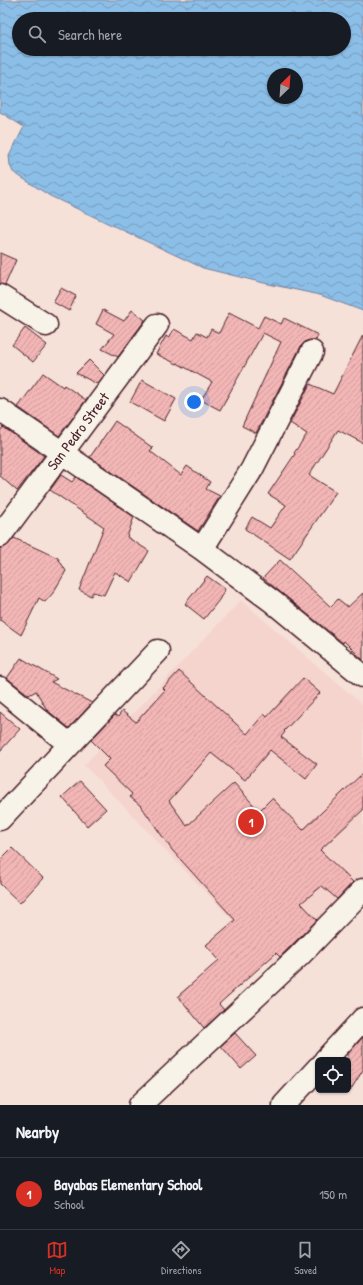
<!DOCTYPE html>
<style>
body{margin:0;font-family:"Patrick Hand",sans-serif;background:#242831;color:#f1f3f6}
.controls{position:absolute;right:12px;bottom:12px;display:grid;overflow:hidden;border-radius:6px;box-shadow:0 1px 3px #0004}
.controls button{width:36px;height:36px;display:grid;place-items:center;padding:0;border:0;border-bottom:1px solid #363941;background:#171b24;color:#f1f3f6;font:20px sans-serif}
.compass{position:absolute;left:267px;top:68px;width:36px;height:36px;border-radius:50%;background:#171b24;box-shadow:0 1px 3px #0004;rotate:25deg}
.you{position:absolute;left:194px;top:402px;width:14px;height:14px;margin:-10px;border:3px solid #fff;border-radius:50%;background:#1a73e8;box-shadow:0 0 0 6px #1a73e833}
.badge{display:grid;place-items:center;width:26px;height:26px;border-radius:50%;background:#d93025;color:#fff;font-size:13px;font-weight:700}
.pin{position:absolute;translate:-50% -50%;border:2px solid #fff;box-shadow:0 1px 4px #0006}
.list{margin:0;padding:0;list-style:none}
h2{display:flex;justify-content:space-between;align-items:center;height:52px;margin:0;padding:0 16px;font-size:17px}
h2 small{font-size:13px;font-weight:400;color:#9ea1a6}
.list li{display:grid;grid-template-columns:26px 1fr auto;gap:12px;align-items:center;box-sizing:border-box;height:72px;padding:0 16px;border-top:1px solid #363941}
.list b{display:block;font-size:15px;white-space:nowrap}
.list p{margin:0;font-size:13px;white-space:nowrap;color:#9ea1a6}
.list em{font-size:13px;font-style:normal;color:#9ea1a6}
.icon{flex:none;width:22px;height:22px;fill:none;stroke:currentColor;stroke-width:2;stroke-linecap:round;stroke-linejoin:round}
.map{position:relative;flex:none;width:363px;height:1105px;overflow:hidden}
.search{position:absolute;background:#171b24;box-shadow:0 1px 3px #0004;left:12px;right:12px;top:12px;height:44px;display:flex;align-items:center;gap:10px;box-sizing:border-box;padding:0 14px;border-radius:22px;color:#9ea1a6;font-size:15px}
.sheet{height:124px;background:#171b24}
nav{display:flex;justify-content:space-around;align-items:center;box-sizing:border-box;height:56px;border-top:1px solid #363941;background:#171b24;font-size:11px;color:#9ea1a6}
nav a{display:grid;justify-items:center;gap:2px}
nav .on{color:#d93025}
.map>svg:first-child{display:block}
.built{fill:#f5d4ce}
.water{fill:url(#water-waves);stroke:#727f9c;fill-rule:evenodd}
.building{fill:url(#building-hatch);stroke:#4a1f2b}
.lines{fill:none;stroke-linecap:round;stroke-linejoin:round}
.minor-casing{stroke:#4a1f2b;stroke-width:25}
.minor{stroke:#f7f3e8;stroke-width:22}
.labels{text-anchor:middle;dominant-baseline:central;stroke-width:4;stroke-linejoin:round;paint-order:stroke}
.street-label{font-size:15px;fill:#4a1f2b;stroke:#f7f3e8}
</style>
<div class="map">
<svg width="363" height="1105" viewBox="0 0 363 1105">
<defs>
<pattern id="water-waves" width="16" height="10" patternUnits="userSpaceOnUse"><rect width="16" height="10" fill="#8cbfe8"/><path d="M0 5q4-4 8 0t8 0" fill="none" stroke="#749bbc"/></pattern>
<pattern id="building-hatch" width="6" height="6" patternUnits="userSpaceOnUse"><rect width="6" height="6" fill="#f2b6b5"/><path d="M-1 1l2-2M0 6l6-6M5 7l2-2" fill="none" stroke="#d19c9c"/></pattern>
</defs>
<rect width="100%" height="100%" fill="#f6e1d9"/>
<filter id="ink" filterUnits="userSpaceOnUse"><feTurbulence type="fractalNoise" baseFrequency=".025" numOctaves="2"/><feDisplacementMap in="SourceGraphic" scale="8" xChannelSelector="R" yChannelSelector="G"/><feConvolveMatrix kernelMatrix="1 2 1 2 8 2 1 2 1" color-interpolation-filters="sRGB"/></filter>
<g filter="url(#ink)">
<!-- built -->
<path class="built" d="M241,600L363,705V880L278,968L84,765Z"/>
<!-- water -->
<path class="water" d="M0,0H363V311L320,295L264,283L203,268L50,196L13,172L10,165L9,156L24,127L0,112ZM19,19H344V49H19ZM273,74H297V98H273Z"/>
<!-- building -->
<path class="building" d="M0,253L16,260L5,285L0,284Z
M61,288L76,296L69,311L53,302Z
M103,310L124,321L132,310L145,320L118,357L102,349L114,334L96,324Z
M229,313L258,328L264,316L281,324L284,318L318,335L316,340H311L306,341L301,346L256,433L242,426L281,342L263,333L220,410L201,400L212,382L177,363V364L156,354L166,336L169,338L174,329L193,339L197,332L207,337L211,329L219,333Z
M25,328L47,345L33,362L12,345Z
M363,335V443L338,430L309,475L336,492L290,559L245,529L252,517L270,528L286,505L268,494L295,454L294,453L307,434L290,423L310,384L333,394Z
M89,360L104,375L97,384L76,373Z
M43,373L63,387L64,385L86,400L59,436L18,407Z
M142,380L176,399L164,421L130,402Z
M115,421L153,448L150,451L181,475L187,466L210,482L206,489L220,496L198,531L90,457Z
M3,427L44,456L17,491L0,476V431Z
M61,475L72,482L76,477L134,517L127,537L149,551L131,582L115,572L104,595L93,592L91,596L79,590L104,527L50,490Z
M14,538L58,558L66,571L53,593L45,602L39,598L21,635L0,620V548L5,547Z
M280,560L331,607L338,599L348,607L363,593V660L344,641L343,643L263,578Z
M207,576L225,589L219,600L204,619L185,604Z
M21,658L57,679L51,682L92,703L69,728L47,710L36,691L29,695L7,678Z
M179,671L247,734L264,714L267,717L303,678L320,693L284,731L285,732L281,737L317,764L306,779L270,750L245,780L211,753L169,801L187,826L234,783L259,811L272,798L303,830L363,773V810L320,850L353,882L337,899L322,886L301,903L317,920L280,957L276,953L219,1004L224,1010L204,1028L178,996L219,960L206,945L235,920L172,850L141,806L130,797L132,794L103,766L110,759L91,740L115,715L118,717L122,711L136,722L165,690L163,688Z
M0,712L20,729L0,751Z
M80,781L106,809L87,826L62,797Z
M12,848L43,878L20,903L0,884V860Z
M235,1033L256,1056L241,1069L221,1046Z
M363,1037V1070L348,1094V1054Z"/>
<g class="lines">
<!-- minor casing -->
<g class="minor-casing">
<path id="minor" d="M0,296L46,325
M0,410L202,549L273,602L363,676
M0,536L157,325
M202,549L252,469L312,352
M0,688L69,744
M0,819L158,651
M325,1060L363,1019
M140,1105L299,956L363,890
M284,1105L318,1068"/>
</g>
<!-- minor -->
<use href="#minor" class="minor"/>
</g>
</g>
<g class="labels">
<!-- street labels -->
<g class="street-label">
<text transform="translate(78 431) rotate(-53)">San Pedro Street</text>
</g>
</g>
</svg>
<div class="controls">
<button><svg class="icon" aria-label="locate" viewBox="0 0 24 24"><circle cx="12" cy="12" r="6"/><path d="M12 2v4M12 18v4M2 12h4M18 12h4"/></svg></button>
</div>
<svg class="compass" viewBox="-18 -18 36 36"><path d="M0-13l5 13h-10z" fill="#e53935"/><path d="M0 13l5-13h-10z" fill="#9ea1a6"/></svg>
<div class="you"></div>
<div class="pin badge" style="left:251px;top:822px">1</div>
<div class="search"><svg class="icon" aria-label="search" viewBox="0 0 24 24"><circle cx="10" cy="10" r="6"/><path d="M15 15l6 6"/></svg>Search here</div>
</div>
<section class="sheet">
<h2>Nearby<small></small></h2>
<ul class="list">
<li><span class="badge">1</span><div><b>Bayabas Elementary School</b><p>School</p></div><em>150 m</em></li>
</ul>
</section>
<nav>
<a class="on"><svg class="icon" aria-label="map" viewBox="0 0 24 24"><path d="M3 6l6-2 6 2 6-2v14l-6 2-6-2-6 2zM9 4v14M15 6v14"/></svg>Map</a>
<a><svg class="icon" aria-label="directions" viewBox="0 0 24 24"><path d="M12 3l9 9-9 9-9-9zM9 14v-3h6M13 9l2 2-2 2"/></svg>Directions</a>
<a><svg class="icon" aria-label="saved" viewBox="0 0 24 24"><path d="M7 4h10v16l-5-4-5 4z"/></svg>Saved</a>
</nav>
